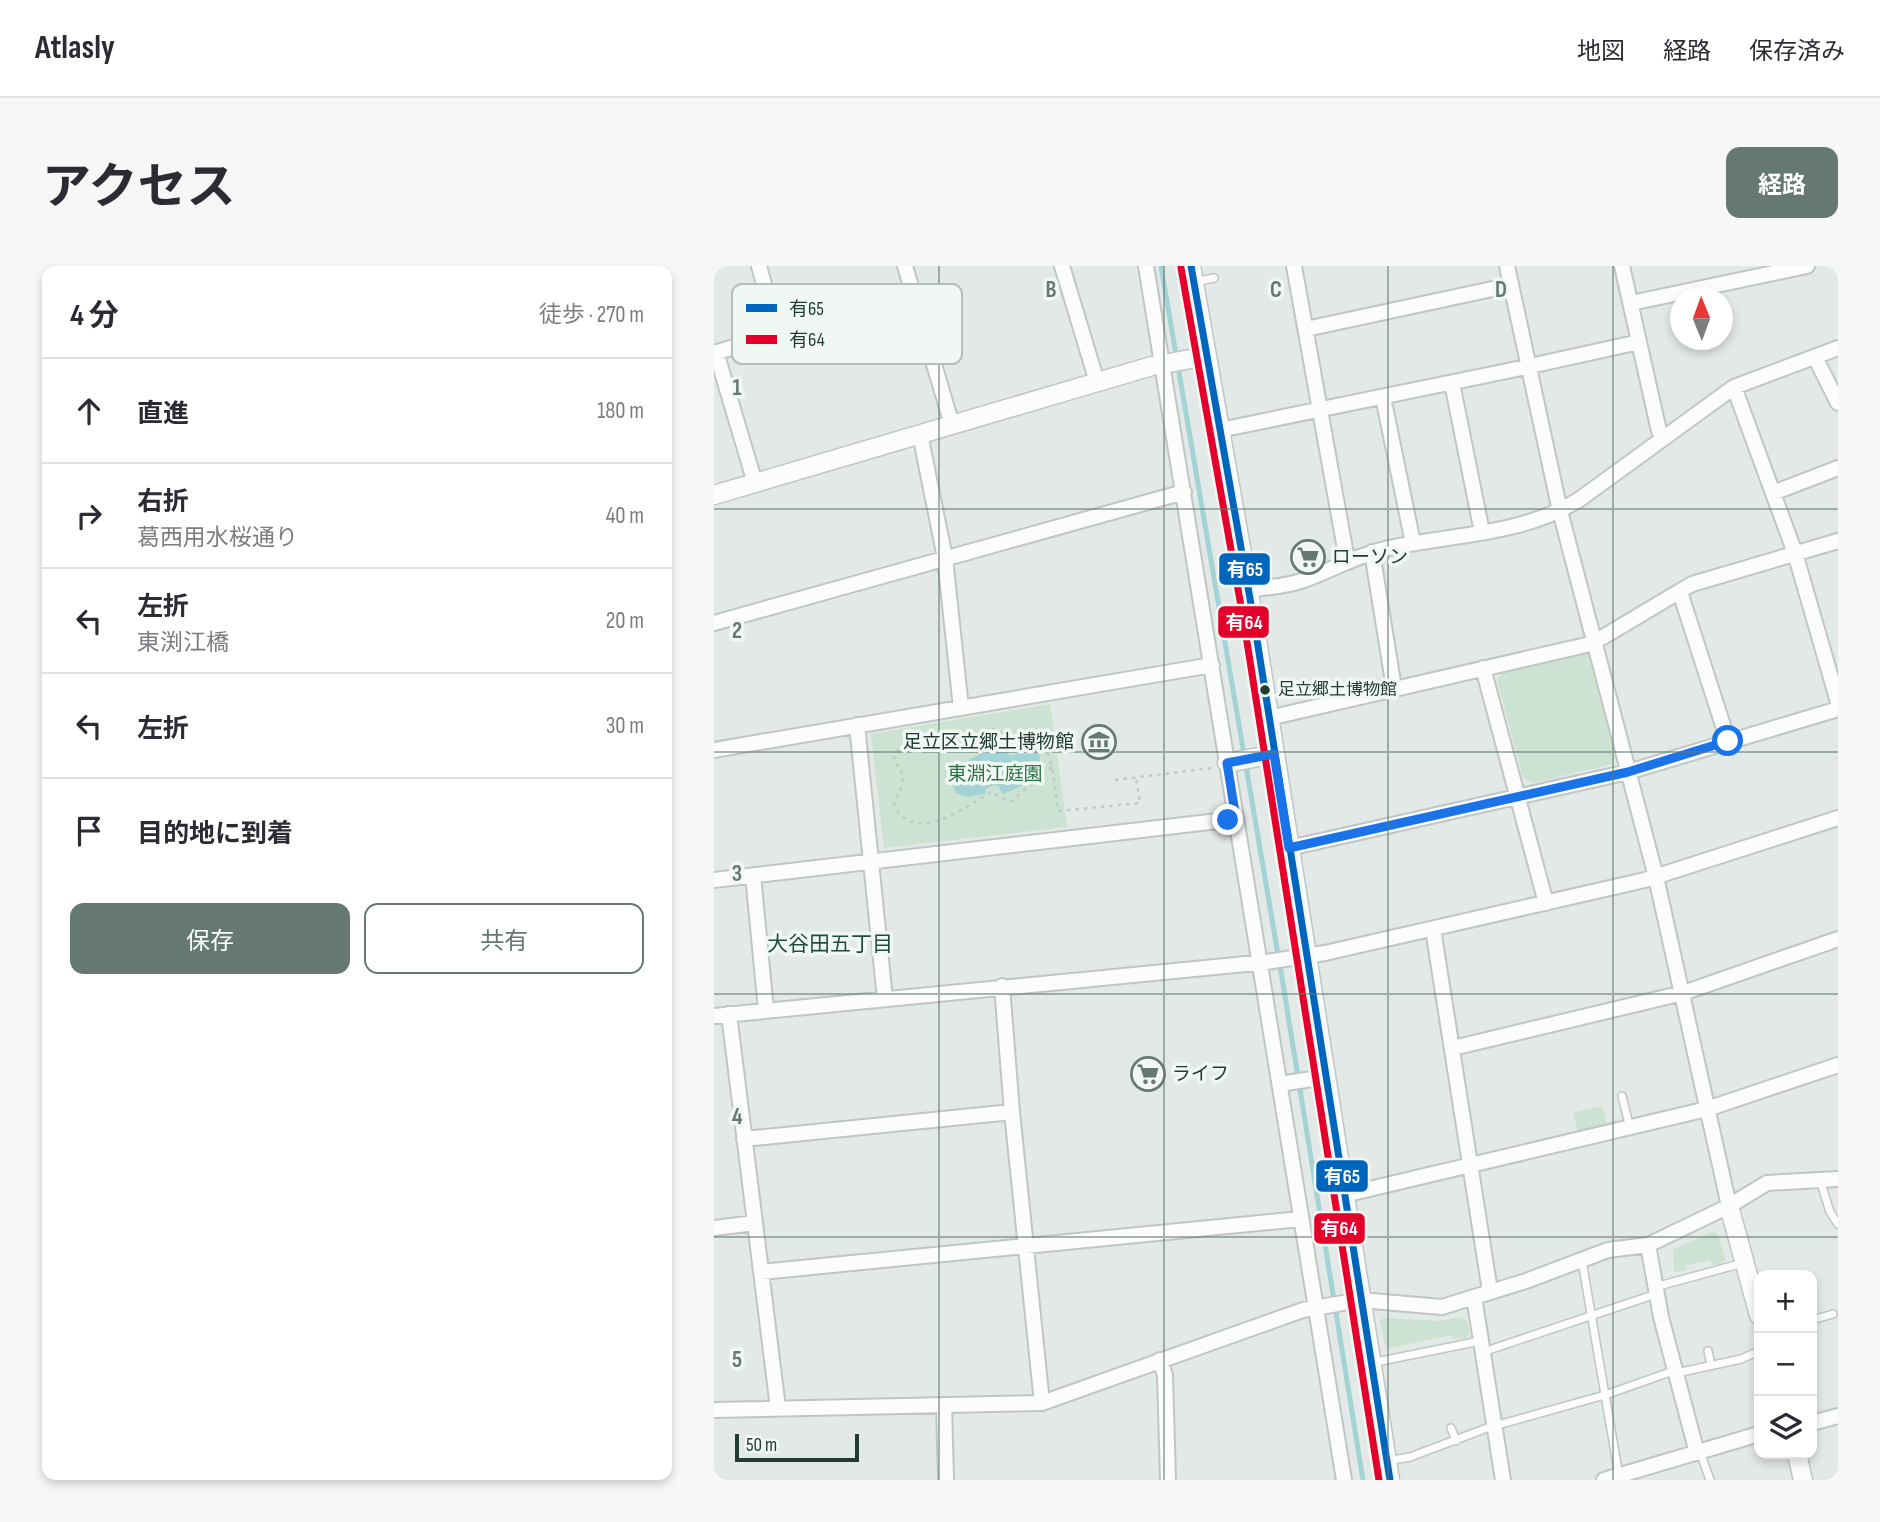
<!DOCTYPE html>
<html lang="ja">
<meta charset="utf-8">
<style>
body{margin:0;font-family:"Sofia Sans Condensed","Noto Sans JP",sans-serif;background:#f7f7f7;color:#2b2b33}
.controls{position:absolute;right:21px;bottom:21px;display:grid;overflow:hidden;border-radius:14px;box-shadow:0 4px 10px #0003}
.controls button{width:63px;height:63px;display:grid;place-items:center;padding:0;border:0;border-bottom:2px solid #e1e1e2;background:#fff;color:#2b2b33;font:35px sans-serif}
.compass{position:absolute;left:956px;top:21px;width:63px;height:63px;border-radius:50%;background:#fff;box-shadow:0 4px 10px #0003;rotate:359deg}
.scale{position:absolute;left:21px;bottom:18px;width:124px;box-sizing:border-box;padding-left:7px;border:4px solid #213c33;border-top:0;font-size:19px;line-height:24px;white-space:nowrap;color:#213c33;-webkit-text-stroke:5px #f1f8f4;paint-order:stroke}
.stop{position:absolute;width:21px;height:21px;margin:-16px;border:5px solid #1a73e8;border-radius:50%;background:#fff}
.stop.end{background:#1a73e8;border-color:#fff;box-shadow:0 2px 7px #0008}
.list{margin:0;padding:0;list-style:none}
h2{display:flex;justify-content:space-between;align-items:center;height:91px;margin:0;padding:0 28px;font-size:30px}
h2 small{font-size:23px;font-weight:400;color:#7c7c81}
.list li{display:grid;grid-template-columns:46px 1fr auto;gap:21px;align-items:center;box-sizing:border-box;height:105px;padding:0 28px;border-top:2px solid #e1e1e2}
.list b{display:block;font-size:26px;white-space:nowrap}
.list p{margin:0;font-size:23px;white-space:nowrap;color:#7c7c81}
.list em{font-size:23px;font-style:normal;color:#7c7c81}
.actions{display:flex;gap:14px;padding:21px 28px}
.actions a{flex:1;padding:16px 0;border:2px solid #657972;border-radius:14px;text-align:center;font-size:24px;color:#657972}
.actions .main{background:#657972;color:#fff}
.icon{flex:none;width:38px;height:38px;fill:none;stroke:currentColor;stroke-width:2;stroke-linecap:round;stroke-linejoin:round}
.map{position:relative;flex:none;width:1124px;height:1214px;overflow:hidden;border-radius:14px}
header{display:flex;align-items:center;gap:42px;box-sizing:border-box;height:98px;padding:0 35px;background:#fff;border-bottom:2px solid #e1e1e2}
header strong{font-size:33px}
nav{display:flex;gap:38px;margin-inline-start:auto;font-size:24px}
.intro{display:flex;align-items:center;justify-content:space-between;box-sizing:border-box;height:168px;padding:0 42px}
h1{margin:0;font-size:49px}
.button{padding:18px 32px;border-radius:14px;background:#657972;color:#fff;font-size:24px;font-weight:700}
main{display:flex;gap:42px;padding:0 42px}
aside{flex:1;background:#fff;border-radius:14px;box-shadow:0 4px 10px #0003}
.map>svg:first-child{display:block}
.green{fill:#cce2d2}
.water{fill:#a4d3d7}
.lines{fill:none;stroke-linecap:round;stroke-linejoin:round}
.stream{stroke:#a4d3d7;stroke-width:5}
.service-casing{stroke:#c0c6c3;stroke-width:10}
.minor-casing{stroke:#c0c6c3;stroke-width:18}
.tertiary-casing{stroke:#c0c6c3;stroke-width:21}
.path{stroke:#c0c9c5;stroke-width:2.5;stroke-dasharray:3.5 5;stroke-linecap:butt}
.service{stroke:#fbfcfb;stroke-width:7}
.minor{stroke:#fbfcfb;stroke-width:14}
.tertiary{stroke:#fbfcfb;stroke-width:18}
.bus-1-casing{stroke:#f1f8f4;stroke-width:12}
.bus-2-casing{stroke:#f1f8f4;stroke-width:12}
.bus-1{stroke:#0065bd;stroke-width:7}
.bus-2{stroke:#e4002b;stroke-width:7}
.route{stroke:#1a73e8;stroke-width:9}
.grid{fill:none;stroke:#657972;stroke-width:2;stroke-opacity:0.55}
.bus-dot{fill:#213c33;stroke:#f1f8f4;stroke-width:2.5}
.labels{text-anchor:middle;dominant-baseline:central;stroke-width:7;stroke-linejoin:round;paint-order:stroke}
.bus-label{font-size:17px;fill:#213c33;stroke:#f1f8f4;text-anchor:start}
.poi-label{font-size:19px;fill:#213c33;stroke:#f1f8f4;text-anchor:start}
.park-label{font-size:19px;fill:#2c7244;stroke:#f1f8f4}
.neighbourhood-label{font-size:21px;fill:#1d4e40;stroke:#f1f8f4}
.key{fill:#f1f8f4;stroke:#b3c0ba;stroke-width:2}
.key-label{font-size:19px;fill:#213c33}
.grid-label{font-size:23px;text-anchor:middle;font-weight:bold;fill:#657972;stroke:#f1f8f4;stroke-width:7;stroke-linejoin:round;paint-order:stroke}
.line-badge{stroke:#f1f8f4;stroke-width:2.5}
.badge-label{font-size:19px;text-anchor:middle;font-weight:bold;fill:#fff}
</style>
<header>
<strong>Atlasly</strong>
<nav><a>地図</a><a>経路</a><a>保存済み</a></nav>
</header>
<div class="intro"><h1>アクセス</h1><a class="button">経路</a></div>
<main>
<aside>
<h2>4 分<small>徒歩 · 270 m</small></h2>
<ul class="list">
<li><svg class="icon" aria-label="ahead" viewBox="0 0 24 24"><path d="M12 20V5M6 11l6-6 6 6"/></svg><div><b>直進</b></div><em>180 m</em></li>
<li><svg class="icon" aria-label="right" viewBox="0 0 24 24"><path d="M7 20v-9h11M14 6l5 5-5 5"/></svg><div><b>右折</b><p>葛西用水桜通り</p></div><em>40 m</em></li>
<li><svg class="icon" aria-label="left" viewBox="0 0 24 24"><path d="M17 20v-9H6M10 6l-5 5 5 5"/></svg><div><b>左折</b><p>東渕江橋</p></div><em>20 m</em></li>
<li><svg class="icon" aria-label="left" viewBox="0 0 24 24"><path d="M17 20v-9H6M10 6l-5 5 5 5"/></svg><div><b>左折</b></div><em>30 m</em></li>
<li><svg class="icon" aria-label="arrive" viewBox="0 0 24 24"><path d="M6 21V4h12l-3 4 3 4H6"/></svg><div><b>目的地に到着</b></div></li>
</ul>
<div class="actions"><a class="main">保存</a><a>共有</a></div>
</aside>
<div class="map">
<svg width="1124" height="1214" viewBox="0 0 1124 1214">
<rect width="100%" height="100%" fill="#e3e9e6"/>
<!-- green -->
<path class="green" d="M874,387L901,492L899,498L818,517L809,512L783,413L788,407Z
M336,438L353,561L170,582L157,468Z
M888,840L893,860L864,867L859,847Z
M997,966L1004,968L1012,995L998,999L996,994L972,999L973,1004L960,1006L959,984Z
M746,1051L753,1055L756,1068L752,1072L739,1073L737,1069L672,1083L666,1055L669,1052L727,1055Z"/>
<!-- water -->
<path class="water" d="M266,469H280L282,481H288L294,488L299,490L304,487L307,479L320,478C326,484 328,497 323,505L310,508L308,520L289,528L284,520L280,519L272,523L271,528L254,531L242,527L239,521L249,507V497L266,488L267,484L262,471Z"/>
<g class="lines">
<!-- stream -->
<path class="stream" d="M447,0L568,712L649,1214"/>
<!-- service casing -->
<g class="service-casing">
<path id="service" d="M481,16L500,12
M908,830L916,862
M1106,914L1116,946L1124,958
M868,995L905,1210
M941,1021L1029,997
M1098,1054L1119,1048
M994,1085L997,1099
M769,1086L942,1028
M657,1097L766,1075
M963,1107L1027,1093L1045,1085
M737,1162L742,1175
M986,1186L996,1214
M673,1195L696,1191L773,1162L891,1129L962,1104"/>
</g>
<!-- minor casing -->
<g class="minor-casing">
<path id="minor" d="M45,0L64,68
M191,0L238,159
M348,0L383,116
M432,0L630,1214
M580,0L633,294
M793,0L846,245L942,611L1015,940
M908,0L945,165L949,172
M917,37L1093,0
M592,63L797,19
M2,86L41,217
M0,87L199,28
M1101,91L1124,137
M738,117L768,266
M1020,121L1081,287L1124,436
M669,131L699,277
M506,164L798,104L925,76
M206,168L231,292L247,442
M1059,227L1124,202
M658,286L680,422
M534,324C551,321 570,321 587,315C616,305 641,290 671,283C736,268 808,270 866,233L1020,121L1124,82
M966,326L1014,475
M0,357L470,226
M769,402L832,637
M555,452L872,379L889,371L978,318L1124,275
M143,459L171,733
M0,484L498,399
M575,582L914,506L1124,443
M39,609L52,744
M0,614L521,553
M719,663L776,1025
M288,720L298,846L328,1137
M15,748L64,1142
M0,750L552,696L611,687L931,614L1124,552
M739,782L969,727L1124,673
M566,818L611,811
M30,873L298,846
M630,929L993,843L1124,799
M0,962L41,957
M934,979L947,1051L983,1187
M47,1006L586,953
M760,1031L789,1214
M446,1094L451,1109L454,1214
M230,1139L232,1214
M0,1144L328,1137L589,1044L646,1034L728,1041L812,1015L894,984L934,979L1015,940L1053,917L1124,913
M1098,1157L1124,1150
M890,1214L1045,1168"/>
</g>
<!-- tertiary casing -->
<g class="tertiary-casing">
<path id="tertiary" d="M477,0L540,355L676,1214
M0,229L438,100L493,90
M513,497L560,488
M1015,940L1045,1049
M1083,1188L1089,1214"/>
</g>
<!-- path -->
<path class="path" d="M338,501L296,536L277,526C250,542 202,580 180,539L188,520L189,509L180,494L181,487L187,482L198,481L204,475L211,473L240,477L258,468L281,463L297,472L325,471C341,495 340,517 344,545L426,537L422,512
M401,514L497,502"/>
<!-- service -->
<use href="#service" class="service"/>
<!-- minor -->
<use href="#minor" class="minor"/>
<!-- tertiary -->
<use href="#tertiary" class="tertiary"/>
<!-- bus-1 casing -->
<g class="bus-1-casing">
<path id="bus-1" d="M477,0L540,355L676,1214"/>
</g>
<!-- bus-2 casing -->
<g class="bus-2-casing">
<path id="bus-2" d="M467,2L530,357L665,1214"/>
</g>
<!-- bus-1 -->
<use href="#bus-1" class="bus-1"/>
<!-- bus-2 -->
<use href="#bus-2" class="bus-2"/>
</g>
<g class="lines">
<!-- route -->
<path class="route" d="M514,554L522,553L513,497L560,488L575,582L914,506L1014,475"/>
</g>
<!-- grid -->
<path class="grid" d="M225,0V1214M450,0V1214M674,0V1214M899,0V1214M0,243H1124M0,486H1124M0,728H1124M0,971H1124"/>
<!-- icons -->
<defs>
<g id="supermarket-ring" transform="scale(1.75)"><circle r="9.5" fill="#f1f8f4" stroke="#657972" stroke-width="1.5"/><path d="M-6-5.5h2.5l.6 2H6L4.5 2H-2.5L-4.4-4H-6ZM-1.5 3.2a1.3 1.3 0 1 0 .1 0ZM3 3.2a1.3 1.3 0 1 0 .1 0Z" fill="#657972"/></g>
<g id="museum-ring" transform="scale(1.75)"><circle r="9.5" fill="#f1f8f4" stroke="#657972" stroke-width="1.5"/><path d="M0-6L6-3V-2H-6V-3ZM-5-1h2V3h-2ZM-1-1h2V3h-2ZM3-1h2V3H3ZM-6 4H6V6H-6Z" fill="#657972"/></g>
</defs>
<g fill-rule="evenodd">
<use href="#supermarket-ring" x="594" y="291"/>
<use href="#museum-ring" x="385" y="476"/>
<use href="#supermarket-ring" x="434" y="808"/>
</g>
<!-- markers -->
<circle class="bus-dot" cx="551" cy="424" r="6"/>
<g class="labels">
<!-- bus labels -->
<g class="bus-label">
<text x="564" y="424">足立郷土博物館</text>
</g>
<!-- poi labels -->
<g class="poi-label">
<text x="618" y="291">ローソン</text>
<text x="360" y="476" text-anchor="end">足立区立郷土博物館</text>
<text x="458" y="808">ライフ</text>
</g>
<!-- park labels -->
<g class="park-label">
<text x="281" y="508">東淵江庭園</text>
</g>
<!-- neighbourhood labels -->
<g class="neighbourhood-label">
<text x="116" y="678">大谷田五丁目</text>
</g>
</g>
<!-- legend -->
<rect x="18" y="18" width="230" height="80" rx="10" class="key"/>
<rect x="32" y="38" width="31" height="8" fill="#0065bd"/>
<rect x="32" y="69" width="31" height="9" fill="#e4002b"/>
<g class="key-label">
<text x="75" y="49">有65</text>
<text x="75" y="80">有64</text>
</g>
<g class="grid-label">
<text x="337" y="31">B</text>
<text x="562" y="31">C</text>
<text x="787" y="31">D</text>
<text x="23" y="129">1</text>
<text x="23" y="372">2</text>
<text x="23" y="615">3</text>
<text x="23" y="858">4</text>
<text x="23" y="1101">5</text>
</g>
<g class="line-badge">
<rect x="504" y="286" width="53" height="34" rx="7" fill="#0065bd"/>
<rect x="503" y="339" width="53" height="34" rx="7" fill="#e4002b"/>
<rect x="601" y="893" width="54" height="34" rx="7" fill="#0065bd"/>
<rect x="599" y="946" width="53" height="33" rx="7" fill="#e4002b"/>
</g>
<g class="badge-label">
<text x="531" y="310">有65</text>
<text x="530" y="363">有64</text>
<text x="628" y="917">有65</text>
<text x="625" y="969">有64</text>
</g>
</svg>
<div class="controls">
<button>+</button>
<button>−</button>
<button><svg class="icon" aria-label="layers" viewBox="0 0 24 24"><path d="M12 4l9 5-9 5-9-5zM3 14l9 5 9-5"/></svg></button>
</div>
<svg class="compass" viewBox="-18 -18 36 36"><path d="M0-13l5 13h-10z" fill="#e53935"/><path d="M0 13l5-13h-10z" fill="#7c7c81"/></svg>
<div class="scale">50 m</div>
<div class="stop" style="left:1014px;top:475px"></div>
<div class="stop end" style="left:514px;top:554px"></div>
</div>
</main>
